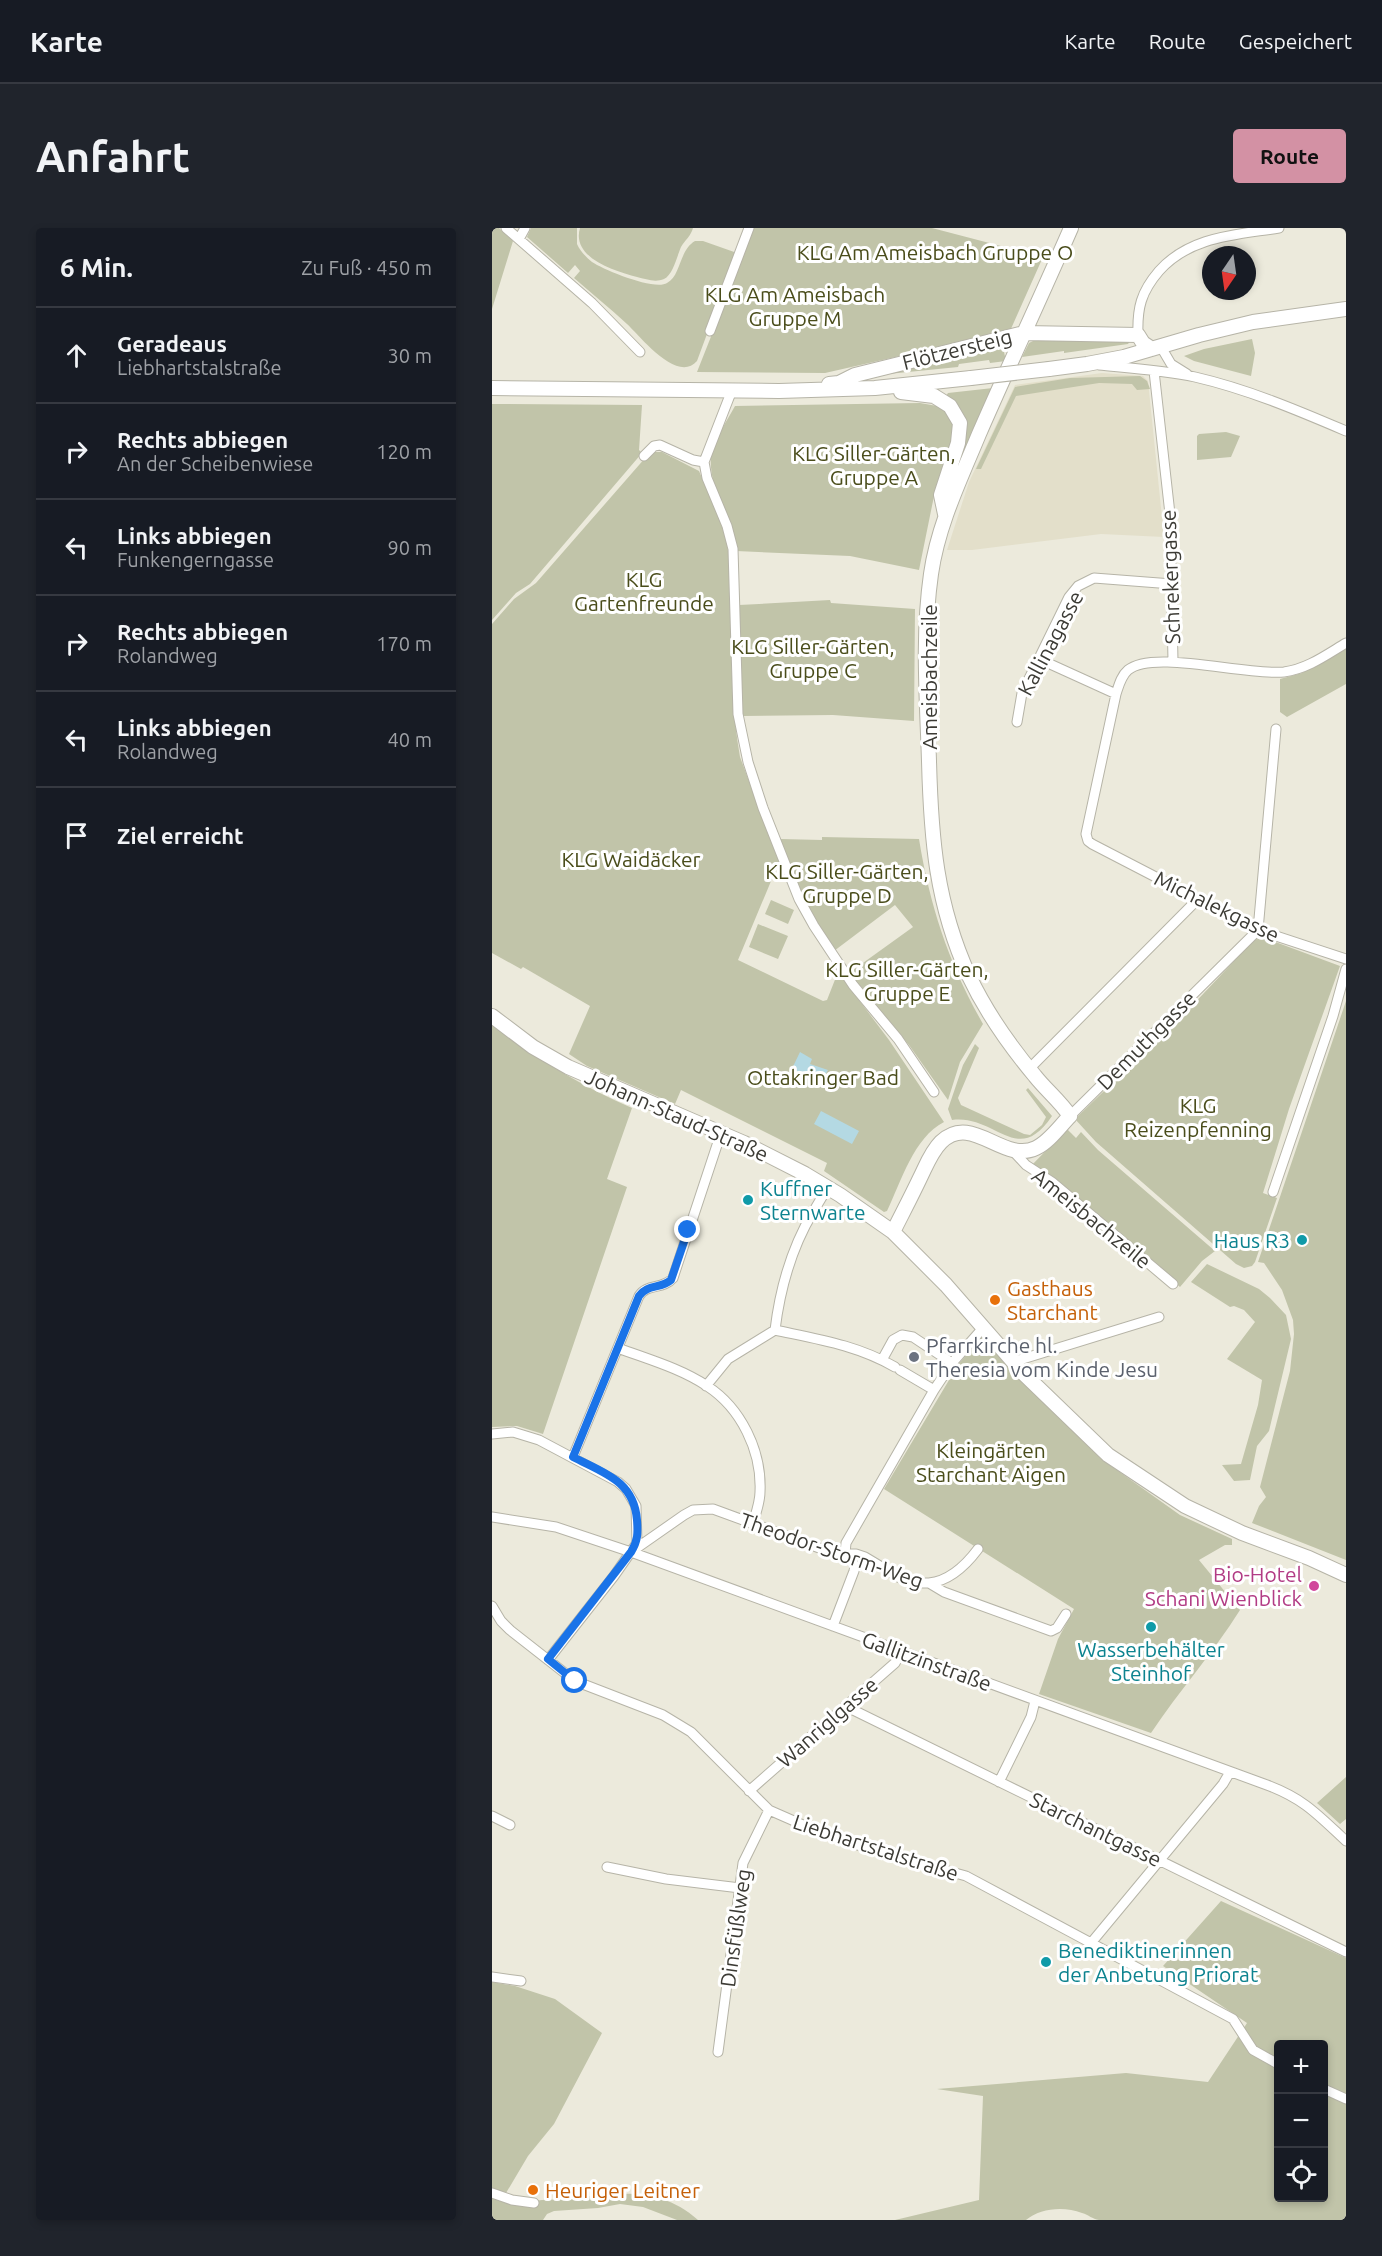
<!DOCTYPE html>
<html lang="de">
<meta charset="utf-8">
<style>
body{margin:0;font-family:Ubuntu,sans-serif;background:#20242c;color:#f1f3f6}
.controls{position:absolute;right:18px;bottom:18px;display:grid;overflow:hidden;border-radius:6px;box-shadow:0 3px 9px #0003}
.controls button{width:54px;height:54px;display:grid;place-items:center;padding:0;border:0;border-bottom:2px solid #363941;background:#171b24;color:#f1f3f6;font:30px sans-serif}
.compass{position:absolute;left:710px;top:18px;width:54px;height:54px;border-radius:50%;background:#171b24;box-shadow:0 3px 9px #0003;rotate:193deg}
.stop{position:absolute;width:18px;height:18px;margin:-14px;border:4px solid #1a73e8;border-radius:50%;background:#fff}
.stop.end{background:#1a73e8;border-color:#fff;box-shadow:0 2px 6px #0008}
.list{margin:0;padding:0;list-style:none}
h2{display:flex;justify-content:space-between;align-items:center;height:78px;margin:0;padding:0 24px;font-size:26px}
h2 small{font-size:20px;font-weight:400;color:#9ea1a6}
.list li{display:grid;grid-template-columns:39px 1fr auto;gap:18px;align-items:center;box-sizing:border-box;height:96px;padding:0 24px;border-top:2px solid #363941}
.list b{display:block;font-size:22px;white-space:nowrap}
.list p{margin:0;font-size:20px;white-space:nowrap;color:#9ea1a6}
.list em{font-size:20px;font-style:normal;color:#9ea1a6}
.icon{flex:none;width:33px;height:33px;fill:none;stroke:currentColor;stroke-width:2;stroke-linecap:round;stroke-linejoin:round}
.map{position:relative;flex:none;width:854px;height:1992px;overflow:hidden;border-radius:6px}
header{display:flex;align-items:center;gap:36px;box-sizing:border-box;height:84px;padding:0 30px;background:#171b24;border-bottom:2px solid #363941}
header strong{font-size:28px}
nav{display:flex;gap:33px;margin-inline-start:auto;font-size:21px}
.intro{display:flex;align-items:center;justify-content:space-between;box-sizing:border-box;height:144px;padding:0 36px}
h1{margin:0;font-size:42px}
.button{padding:15px 27px;border-radius:6px;background:#d391a4;color:#111;font-size:21px;font-weight:700}
main{display:flex;gap:36px;padding:0 36px}
aside{flex:1;background:#171b24;border-radius:6px;box-shadow:0 3px 9px #0003}
.map>svg:first-child{display:block}
.built{fill:#e3dfca}
.green{fill:#c1c4a9;fill-rule:evenodd}
.water{fill:#b4d9e3}
.lines{fill:none;stroke-linecap:round;stroke-linejoin:round}
.street-casing{stroke:#b6b4a7;stroke-width:11}
.secondary-casing{stroke:#b6b4a7;stroke-width:16}
.street{stroke:#fff;stroke-width:9}
.secondary{stroke:#fff;stroke-width:14}
.secondary-bridge-casing{stroke:#b6b4a7;stroke-width:16;stroke-linecap:butt}
.secondary-bridge{stroke:#fff;stroke-width:14}
.route{stroke:#1a73e8;stroke-width:8}
.culture-dot{fill:#0f9aa8;stroke:#fff;stroke-width:2}
.food-dot{fill:#e8710a;stroke:#fff;stroke-width:2}
.worship-dot{fill:#6b7280;stroke:#fff;stroke-width:2}
.hotel-dot{fill:#d1479c;stroke:#fff;stroke-width:2}
.labels{text-anchor:middle;dominant-baseline:central;stroke-width:6;stroke-linejoin:round;paint-order:stroke}
.park-label{font-size:21px;fill:#4a4d1b;stroke:#fff}
.street-label{font-size:21px;fill:#3c3b35;stroke:#fff}
.culture-label{font-size:21px;fill:#0d838f;stroke:#fff;text-anchor:start}
.food-label{font-size:21px;fill:#c56008;stroke:#fff;text-anchor:start}
.worship-label{font-size:21px;fill:#5b616d;stroke:#fff;text-anchor:start}
.hotel-label{font-size:21px;fill:#b23c85;stroke:#fff;text-anchor:end}
</style>
<header>
<strong>Karte</strong>
<nav><a>Karte</a><a>Route</a><a>Gespeichert</a></nav>
</header>
<div class="intro"><h1>Anfahrt</h1><a class="button">Route</a></div>
<main>
<aside>
<h2>6 Min.<small>Zu Fuß · 450 m</small></h2>
<ul class="list">
<li><svg class="icon" aria-label="ahead" viewBox="0 0 24 24"><path d="M12 20V5M6 11l6-6 6 6"/></svg><div><b>Geradeaus</b><p>Liebhartstalstraße</p></div><em>30 m</em></li>
<li><svg class="icon" aria-label="right" viewBox="0 0 24 24"><path d="M7 20v-9h11M14 6l5 5-5 5"/></svg><div><b>Rechts abbiegen</b><p>An der Scheibenwiese</p></div><em>120 m</em></li>
<li><svg class="icon" aria-label="left" viewBox="0 0 24 24"><path d="M17 20v-9H6M10 6l-5 5 5 5"/></svg><div><b>Links abbiegen</b><p>Funkengerngasse</p></div><em>90 m</em></li>
<li><svg class="icon" aria-label="right" viewBox="0 0 24 24"><path d="M7 20v-9h11M14 6l5 5-5 5"/></svg><div><b>Rechts abbiegen</b><p>Rolandweg</p></div><em>170 m</em></li>
<li><svg class="icon" aria-label="left" viewBox="0 0 24 24"><path d="M17 20v-9H6M10 6l-5 5 5 5"/></svg><div><b>Links abbiegen</b><p>Rolandweg</p></div><em>40 m</em></li>
<li><svg class="icon" aria-label="arrive" viewBox="0 0 24 24"><path d="M6 21V4h12l-3 4 3 4H6"/></svg><div><b>Ziel erreicht</b></div></li>
</ul>
</aside>
<div class="map">
<svg width="854" height="1992" viewBox="0 0 854 1992">
<rect width="100%" height="100%" fill="#eceadc"/>
<!-- built -->
<path class="built" d="M610,145L651,148L656,153L672,309L609,306L480,322H455L477,254L523,157Z"/>
<!-- green -->
<path class="green" d="M0,0H7L21,13L0,81Z
M39,0H85V16C88,23 94,29 100,34C112,42 163,63 175,55C189,48 187,22 203,13H211L245,25L205,133C185,156 148,108 135,96C118,80 99,65 82,50L88,43L83,37L76,45L35,9Z
M88,0H201C199,8 193,12 189,19C185,28 181,47 172,51C163,55 154,51 145,49C123,43 79,30 88,0Z
M262,0H440L551,29L518,103L333,145L205,144Z
M760,111L763,125L759,148L702,133L692,128L712,121Z
M543,112L638,113L636,116L572,125V123L530,129L537,115Z
M505,118L512,124L514,133L498,135L497,132L467,136L466,139L376,148Z
M648,148L655,153L658,161L645,162L640,156L607,155L524,168L489,241H484L523,159L578,150Z
M501,160L456,262C456,257 459,250 461,244C472,213 485,193 454,168L456,165Z
M428,175L445,178L455,185L462,197V211L442,268L427,342L358,328L244,323C236,299 216,252 219,228C222,211 235,193 243,178Z
M0,176L150,177L147,222L150,225L38,356L24,365L0,392Z
M734,204L748,208L739,229L705,232V208L707,206Z
M163,224H170L207,243C217,267 229,291 235,316C239,340 238,366 239,390C239,437 240,483 248,529L287,634L246,732L331,773L335,772L346,744L397,812L452,894C422,909 409,954 395,983L392,984L332,943L335,935L189,862L183,876L95,838L77,826L98,778L31,739L29,741L0,725V396L22,371L44,355L154,229Z
M338,372L339,375L423,381L422,493L341,487L251,488L247,377Z
M854,418V456L795,489L788,484V451L810,445Z
M330,609L427,611C438,679 457,736 491,796L468,834L456,872L417,817L357,745L421,699L403,677L342,723L313,676L288,611L330,612Z
M279,672L302,682L296,696L273,686Z
M266,696L296,708L286,731L257,719Z
M770,709L848,738L797,881L771,965L785,970L763,1034L760,1038L752,1040L744,1036L604,914L583,891L695,783L762,712Z
M854,773V1332L760,1295L767,1278L774,1269L768,1259L798,1143L802,1106L801,1092L790,1062L772,1035L766,1034Z
M0,797C45,831 87,857 140,880L115,951L135,959L51,1206L25,1198L0,1199Z
M483,816L487,820L466,870L469,877L532,906L538,907L550,897L554,889L534,862L536,860L560,888C525,940 504,886 460,892L456,881L471,837Z
M575,901L584,910L589,904L606,922L723,1023L710,1033L688,1059L619,999L539,938Z
M715,1036L767,1061L778,1070L794,1087L799,1111L777,1203L765,1218L758,1252L742,1253L730,1237L749,1236L766,1177L770,1152L735,1131L763,1094L752,1082L742,1078L738,1079L699,1054Z
M489,1109L608,1230L688,1287L740,1311V1317H733L707,1332L748,1382C721,1425 687,1463 659,1505L547,1466L566,1411L582,1381L392,1261L466,1137Z
M854,1549V1591L848,1596L825,1575Z
M729,1673L854,1730V1992H607C600,1991 597,1987 590,1985C572,1978 548,1980 534,1992H403L487,1972L491,1868L445,1861L634,1845L716,1854L755,1795L671,1738ZM786,1816H832V1970H786Z
M0,1754L23,1758L63,1771L110,1805L62,1896L36,1928L14,1965L31,1979L42,1977V1973C53,1971 63,1972 74,1971C123,1966 165,1956 206,1992H185L151,1979L128,1976L106,1980L62,1983L55,1986L51,1992H0Z"/>
<!-- water -->
<path class="water" d="M308,824L320,831L318,836L336,842L327,858L318,854L321,849L317,847L313,855L305,851L303,855L295,851Z
M329,883L367,903L360,916L322,896Z"/>
<g class="lines">
<!-- street casing -->
<g class="street-casing">
<path id="street" d="M14,0L100,75L148,124
M27,11L33,0
M218,103L257,0
M646,107C645,80 649,64 667,43C698,8 744,7 787,0
M669,119L679,136L695,146
M607,137C638,140 672,142 703,149C755,161 805,182 854,203
M662,143L678,286L681,433
M240,162L212,234L215,250L235,298L241,321L246,486L256,534L271,580L307,671L322,698L361,757L406,811L442,864
M152,228L162,218L168,217L201,232L212,234
M854,415C834,427 815,441 792,444C754,448 661,421 636,442C629,448 627,457 624,466L594,606L596,613L600,616L766,702L854,731
M547,431L624,466
M525,494L530,465L577,369L586,358L602,350L680,356
M537,841L706,671
M578,888L766,702L784,501
M521,923L534,937L560,954L681,1056
M781,964L841,788L854,741
M324,979L336,959
M283,1102C288,1061 300,1019 321,984
M126,1120C155,1131 188,1140 215,1158C249,1180 270,1223 268,1264C268,1274 264,1285 261,1295
M390,1132L401,1112L410,1107L421,1109L460,1135
M521,1134L667,1089
M408,1142L442,1162
M214,1158L236,1131L283,1102C325,1111 365,1117 403,1139
M0,1206L21,1204L47,1212L126,1254L134,1261L144,1278L145,1315L122,1348L56,1432
M81,1229L147,1068C155,1055 171,1062 181,1050L229,905
M0,1289L64,1299L139,1324L775,1557C812,1571 825,1586 854,1613
M139,1324L192,1287L201,1282L221,1281L341,1325L364,1326L373,1329L408,1350L424,1355H437L452,1364L559,1403L565,1400L574,1386
M353,1325L354,1315L442,1162L460,1135L491,1100
M437,1355C457,1353 474,1337 486,1321
M0,1378L9,1393L18,1402L83,1453L171,1487L199,1504L277,1582L318,1600L377,1621L474,1648L741,1791L761,1822L786,1836
M341,1398L362,1343L363,1338L353,1325
M353,1478L854,1724
M507,1554L539,1489L543,1473
M257,1563L403,1435L409,1424
M0,1588L18,1597
M115,1639L174,1651L248,1660
M599,1715L731,1556L738,1544
M0,1749L29,1753
M226,1824L251,1635L277,1582
M832,1861L854,1871
M0,1965L20,1972L42,1975"/>
</g>
<!-- secondary casing -->
<g class="secondary-casing">
<path id="secondary" d="M557,141L595,136L632,129L707,107L761,94L854,81
M337,156L347,155L363,147L532,105L646,107L651,115L660,121
M0,160L287,163L383,160L479,150
M409,164L442,168L458,178L468,195L466,215L449,267L453,286
M0,788L41,819L76,839L252,915L313,946L348,967L401,1004L454,1057L531,1145L616,1227L693,1278L750,1305L817,1330L854,1347
M401,1004C410,986 419,969 428,950C434,938 439,924 449,914C480,884 511,936 544,920C557,914 568,898 578,888C568,873 554,862 543,848C518,818 494,784 477,748C444,676 439,610 437,533C435,470 430,409 439,346C446,297 468,252 487,206C517,137 549,69 579,0"/>
</g>
<!-- street -->
<use href="#street" class="street"/>
<!-- secondary -->
<use href="#secondary" class="secondary"/>
<!-- secondary-bridge casing -->
<g class="secondary-bridge-casing">
<path id="secondary-bridge" d="M479,150L557,141"/>
</g>
<!-- secondary-bridge -->
<use href="#secondary-bridge" class="secondary-bridge"/>
</g>
<g class="lines">
<!-- route -->
<path class="route" d="M83,1453L56,1431L139,1324C146,1313 146,1305 145,1292C142,1253 112,1245 81,1229L147,1068C155,1056 169,1061 179,1052L196,1002"/>
</g>
<!-- markers -->
<g class="culture-dot">
<circle cx="256" cy="972" r="6"/>
<circle cx="810" cy="1012" r="6"/>
<circle cx="659" cy="1399" r="6"/>
<circle cx="554" cy="1734" r="6"/>
</g>
<g class="food-dot">
<circle cx="503" cy="1072" r="6"/>
<circle cx="41" cy="1962" r="6"/>
</g>
<circle class="worship-dot" cx="422" cy="1129" r="6"/>
<circle class="hotel-dot" cx="822" cy="1358" r="6"/>
<g class="labels">
<!-- park labels -->
<g class="park-label">
<text x="443" y="24">KLG Am Ameisbach Gruppe O</text>
<text x="303" y="66">KLG Am Ameisbach<tspan x="303" dy="24">Gruppe M</tspan></text>
<text x="382" y="225">KLG Siller-Gärten,<tspan x="382" dy="24">Gruppe A</tspan></text>
<text x="152" y="351">KLG<tspan x="152" dy="24">Gartenfreunde</tspan></text>
<text x="321" y="418">KLG Siller-Gärten,<tspan x="321" dy="24">Gruppe C</tspan></text>
<text x="139" y="631">KLG Waidäcker</text>
<text x="355" y="643">KLG Siller-Gärten,<tspan x="355" dy="24">Gruppe D</tspan></text>
<text x="415" y="741">KLG Siller-Gärten,<tspan x="415" dy="24">Gruppe E</tspan></text>
<text x="331" y="849">Ottakringer Bad</text>
<text x="706" y="877">KLG<tspan x="706" dy="24">Reizenpfenning</tspan></text>
<text x="499" y="1222">Kleingärten<tspan x="499" dy="24">Starchant Aigen</tspan></text>
</g>
<!-- street labels -->
<g class="street-label">
<text transform="translate(465 121) rotate(-14)">Flötzersteig</text>
<text transform="translate(678 349) rotate(-92)">Schrekergasse</text>
<text transform="translate(558 415) rotate(-62)">Kallinagasse</text>
<text transform="translate(437 449) rotate(-90)">Ameisbachzeile</text>
<text transform="translate(725 678) rotate(26)">Michalekgasse</text>
<text transform="translate(654 812) rotate(-45)">Demuthgasse</text>
<text transform="translate(185 887) rotate(24)">Johann-Staud-Straße</text>
<text transform="translate(600 990) rotate(39)">Ameisbachzeile</text>
<text transform="translate(340 1322) rotate(19)">Theodor-Storm-Weg</text>
<text transform="translate(435 1433) rotate(20)">Gallitzinstraße</text>
<text transform="translate(335 1494) rotate(-41)">Wanriglgasse</text>
<text transform="translate(604 1601) rotate(26)">Starchantgasse</text>
<text transform="translate(384 1619) rotate(18)">Liebhartstalstraße</text>
<text transform="translate(243 1700) rotate(-82)">Dinsfüßlweg</text>
</g>
<!-- culture labels -->
<g class="culture-label">
<text x="268" y="960">Kuffner<tspan x="268" dy="24">Sternwarte</tspan></text>
<text x="798" y="1012" text-anchor="end">Haus R3</text>
<text x="659" y="1421" text-anchor="middle">Wasserbehälter<tspan x="659" dy="24">Steinhof</tspan></text>
<text x="566" y="1722">Benediktinerinnen<tspan x="566" dy="24">der Anbetung Priorat</tspan></text>
</g>
<!-- food labels -->
<g class="food-label">
<text x="515" y="1060">Gasthaus<tspan x="515" dy="24">Starchant</tspan></text>
<text x="53" y="1962">Heuriger Leitner</text>
</g>
<!-- worship labels -->
<g class="worship-label">
<text x="434" y="1117">Pfarrkirche hl.<tspan x="434" dy="24">Theresia vom Kinde Jesu</tspan></text>
</g>
<!-- hotel labels -->
<g class="hotel-label">
<text x="810" y="1346">Bio-Hotel<tspan x="810" dy="24">Schani Wienblick</tspan></text>
</g>
</g>
</svg>
<div class="controls">
<button>+</button>
<button>−</button>
<button><svg class="icon" aria-label="locate" viewBox="0 0 24 24"><circle cx="12" cy="12" r="6"/><path d="M12 2v4M12 18v4M2 12h4M18 12h4"/></svg></button>
</div>
<svg class="compass" viewBox="-18 -18 36 36"><path d="M0-13l5 13h-10z" fill="#e53935"/><path d="M0 13l5-13h-10z" fill="#9ea1a6"/></svg>
<div class="stop" style="left:83px;top:1453px"></div>
<div class="stop end" style="left:196px;top:1002px"></div>
</div>
</main>
